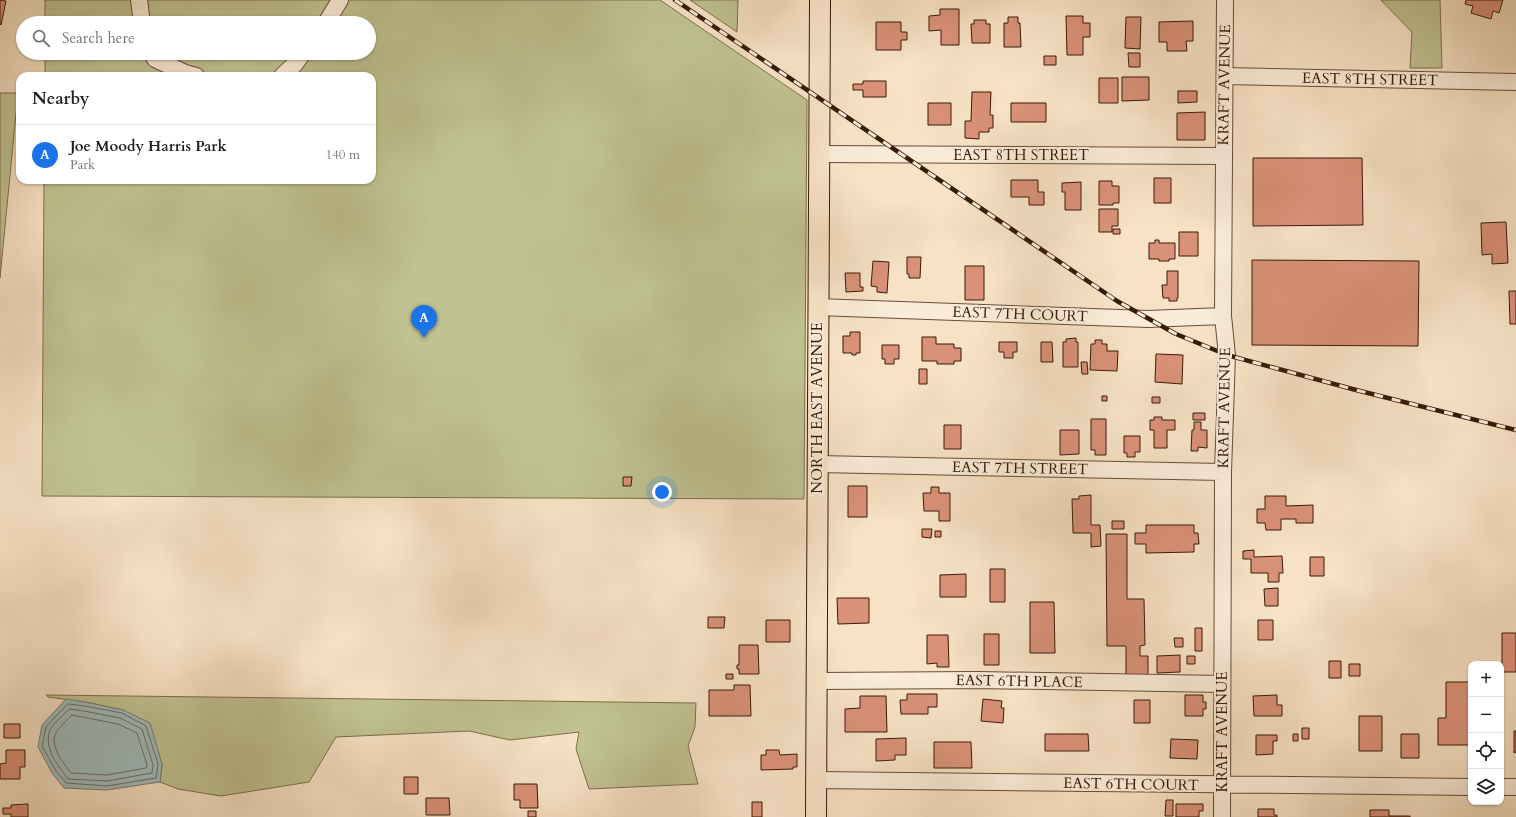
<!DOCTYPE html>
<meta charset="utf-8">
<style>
body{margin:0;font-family:Cardo,serif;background:#f2f2f2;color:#202124}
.controls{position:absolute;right:12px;bottom:12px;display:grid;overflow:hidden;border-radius:8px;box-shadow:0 1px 3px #0004}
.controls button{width:36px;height:36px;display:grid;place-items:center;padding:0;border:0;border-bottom:1px solid #e0e0e0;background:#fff;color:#202124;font:20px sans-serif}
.you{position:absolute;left:662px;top:492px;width:14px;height:14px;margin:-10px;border:3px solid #fff;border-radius:50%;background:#1a73e8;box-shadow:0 0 0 6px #1a73e833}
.badge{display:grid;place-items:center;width:26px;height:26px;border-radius:50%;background:#1a73e8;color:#fff;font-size:13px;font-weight:700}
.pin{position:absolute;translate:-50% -33px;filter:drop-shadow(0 1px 2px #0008)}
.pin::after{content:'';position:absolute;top:21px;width:14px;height:12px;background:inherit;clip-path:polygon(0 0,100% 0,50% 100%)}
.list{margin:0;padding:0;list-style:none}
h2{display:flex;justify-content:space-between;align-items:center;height:52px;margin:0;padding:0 16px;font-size:17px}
h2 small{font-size:13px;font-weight:400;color:#757577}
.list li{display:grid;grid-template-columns:26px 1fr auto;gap:12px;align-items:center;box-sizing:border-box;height:60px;padding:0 16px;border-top:1px solid #e0e0e0}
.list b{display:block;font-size:15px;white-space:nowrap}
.list p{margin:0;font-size:13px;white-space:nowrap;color:#757577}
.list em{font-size:13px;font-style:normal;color:#757577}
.icon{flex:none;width:22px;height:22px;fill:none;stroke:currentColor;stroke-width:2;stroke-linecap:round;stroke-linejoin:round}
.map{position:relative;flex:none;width:1516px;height:817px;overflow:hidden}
.search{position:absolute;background:#fff;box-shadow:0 1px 3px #0004;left:16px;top:16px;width:360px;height:44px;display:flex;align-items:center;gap:10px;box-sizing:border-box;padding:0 14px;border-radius:22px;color:#757577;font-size:15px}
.panel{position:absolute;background:#fff;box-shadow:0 1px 3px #0004;left:16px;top:72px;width:360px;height:112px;border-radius:12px}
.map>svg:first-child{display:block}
.green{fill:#c0c292;stroke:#7c6e4c}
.water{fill:#9fbcbc;stroke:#767b74}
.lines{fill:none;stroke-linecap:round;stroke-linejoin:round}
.shore{stroke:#6c6b62;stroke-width:1}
.building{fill:#da9179;stroke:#381a07}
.minor-casing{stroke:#684c36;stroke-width:18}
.major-casing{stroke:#381a07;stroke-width:22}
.minor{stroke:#faecd9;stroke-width:16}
.major{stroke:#f7e2c5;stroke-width:20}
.rail-casing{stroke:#381a07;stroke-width:4.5}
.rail{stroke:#faecd9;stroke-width:3;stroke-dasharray:9;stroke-linecap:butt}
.labels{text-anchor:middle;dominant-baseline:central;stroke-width:4;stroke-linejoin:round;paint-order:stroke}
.street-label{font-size:15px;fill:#381a07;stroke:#faecd9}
</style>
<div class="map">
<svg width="1516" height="817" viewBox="0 0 1516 817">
<rect width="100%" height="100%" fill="#f7e2c5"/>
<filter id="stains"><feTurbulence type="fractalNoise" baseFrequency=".005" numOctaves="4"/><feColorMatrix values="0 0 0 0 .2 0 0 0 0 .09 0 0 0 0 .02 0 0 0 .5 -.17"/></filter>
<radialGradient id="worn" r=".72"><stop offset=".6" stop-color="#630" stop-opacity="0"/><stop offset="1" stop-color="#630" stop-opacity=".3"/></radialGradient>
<!-- green -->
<path class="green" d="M45,0H660L807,100L804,499L42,496L44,180H372V76H45V53H369V23H45Z
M690,0H738L737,32Z
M1381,0H1440L1442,68H1410L1412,32Z
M0,93H18L0,278Z
M46,695L696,703L695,727L688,746L698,784L589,789L576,749L579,732L510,740L469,731L336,737L309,782L221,796L178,789L160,782L162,764L123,710L85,702L48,697Z"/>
<!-- water -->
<path class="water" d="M66,699L85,702L123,710L150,723L162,764L160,782L107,790L64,788L52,773L38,747L42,725Z"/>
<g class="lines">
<!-- shore -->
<path class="shore" d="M68,704L85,706L122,713L146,726L158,764L156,778L107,786L66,783L56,771L42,746L46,727Z
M70,709L84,711L120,718L142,729L153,765L152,773L107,781L68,779C58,766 43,747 50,730C53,724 65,713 70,709Z
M72,715L118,724L137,733L147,765L146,768L107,775L71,773C63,763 48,744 57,731C61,726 67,720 72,715Z"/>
</g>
<!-- building -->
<path class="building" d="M0,0L6,1L1,25L0,24Z
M1466,0H1503L1499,13L1493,11L1491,19L1471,13L1473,6L1465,4Z
M940,9H959V45H941V30L929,31V16L940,15Z
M1066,16H1083V23H1090V37H1083V55H1067Z
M1008,17H1018V23H1020L1021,47H1004V23H1008Z
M1126,17H1141L1140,49L1125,48Z
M974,20H986V24H990V43H972L971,24H974Z
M1193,21V41H1186L1187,51H1167V42H1159V22Z
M876,22H901V32H907V40H901V50H876Z
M1128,53H1140V67H1129Z
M1044,56H1056V65H1044Z
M1122,77H1149V100L1122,101Z
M1099,78H1118V103H1099Z
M863,81H886V97H863V90H853V84H863Z
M1178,91H1197V102L1178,103Z
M972,92H991L990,115H993V128H989V132H979V139L965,138V121H971Z
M928,103H951V125H928Z
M1011,103H1046V122H1011Z
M1205,112V140H1177V113Z
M1253,158H1362L1363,225L1253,226Z
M1154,178H1171V203H1154Z
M1011,180H1038V192H1044V205H1029V197H1011Z
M1099,181H1112V186H1119V203H1113V205H1099Z
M1081,182V210H1065V192H1062V183Z
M1099,209H1118V226H1112V232H1099Z
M1506,222L1508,263L1492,264V254L1482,255L1481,223Z
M1113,229H1120V234H1113Z
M1179,232H1198V256H1179Z
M1155,240H1159V243H1175V259H1169V261H1159V259H1149V243H1155Z
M907,257H921L920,278H909V274H907Z
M1252,260L1419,261L1418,346L1252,345Z
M873,261L889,262L887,293L877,292V287L871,286Z
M965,266H984V300H965Z
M1167,271H1178V298H1177V301H1169V298H1163L1162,285H1167Z
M845,273H860V287H863V291L846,292Z
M1509,291H1516V324H1510Z
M850,332H860V353H856V355H852V353H843V336H850Z
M922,337H936V344H954V348H961V361H954V364H937V361H922Z
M1076,338V342H1078V367H1063V342H1066V339Z
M1095,340H1102V344H1107V351H1118L1117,371L1090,370L1091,344H1095Z
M999,342H1017V352H1013V358H1004V352H999Z
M1041,342H1052L1053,362H1041Z
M882,345H899V359H894V364H885V359H882Z
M1156,354L1183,355L1182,384L1155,382Z
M1081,362H1087L1088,374H1082Z
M919,369H927V384H919Z
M1102,396H1107V401H1102Z
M1152,397H1160V403H1152Z
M1193,413H1205V420H1193Z
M1154,417H1162V420H1175V430H1167V448H1154V430H1150V420H1154Z
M1091,419H1106V455H1095V450H1091Z
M1194,422H1201V430H1207V448L1198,447V451H1191L1192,430H1194Z
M944,425H961V449H944Z
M1060,430H1079V454L1060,455Z
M1124,436H1140V452H1135V457H1127V453H1124Z
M623,477H632L631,486H623Z
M848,486H867V517H848Z
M931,487H939V493H950V521H939V511H924L923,493H931Z
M1091,495V525H1100L1101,546L1091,547V533H1073L1072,499H1079V496Z
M1265,496H1286V506L1313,505V523H1296V519H1281V530H1266L1265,523H1257V509H1265Z
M1112,521H1124V529H1112Z
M1146,525H1194V533H1198L1199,544H1194V552L1146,553V544H1135V533H1146Z
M922,529H932L931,538L922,537Z
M935,531H941V537H935Z
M1106,534H1127V599H1144L1145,645L1140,646V656H1148V675L1126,676V646H1107Z
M1254,550V557L1282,556L1283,573H1279V582H1268V573H1251V559H1243V551Z
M1310,557H1324V576H1310Z
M990,569H1005V602H990Z
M966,574V597H940V575Z
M1278,588V606H1265L1264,589Z
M837,598H869V623L838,624Z
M1030,602H1054L1055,653H1030Z
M708,617H725L724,628H708Z
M766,620H790V642H766Z
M1258,620H1273V640H1258Z
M1195,628H1202V651H1195Z
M1502,633H1516V672H1502Z
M984,634H999V665H984Z
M927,635H948L949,667H937V663L927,664Z
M1174,638H1183V647H1175Z
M739,645H758L759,674H739V669H737V665H739Z
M1180,655V672L1157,673V656Z
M1187,656H1195V664H1187Z
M1329,661H1341V678H1329Z
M1349,664H1360V676H1349Z
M726,674H733V679H726Z
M1446,682H1470L1471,745H1438V718H1446Z
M734,685H750L751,716H709V690H734Z
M907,694H937V707H928V714H901L900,700H907Z
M1185,695H1203V702H1206V709H1203V716H1185Z
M1277,695V705H1282V716H1254L1253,696Z
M860,696H886L887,732H845V709L860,708Z
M983,699L1002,701L1001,708H1004L1003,723L981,721Z
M1134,700H1150V723H1134Z
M1359,716H1382V751H1359Z
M4,724H20V738H4Z
M1302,728H1309V739H1302Z
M1514,731H1516V752L1514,753Z
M1045,734H1088L1089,751H1045Z
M1293,734H1298V741H1293Z
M1401,734H1419V758H1401Z
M1256,735H1277V741H1273V754L1256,755Z
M906,738V755H895V760L876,761V739Z
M1171,739L1198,740L1197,759L1170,758Z
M934,742H971L972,768H934Z
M6,750H25V767H20V779H0V764L6,763Z
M766,750H779L780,755L797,754V767H793V769L761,770V755H766Z
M404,777H418V794H404Z
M514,784H537L538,808H520V800H514Z
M426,798H449L450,815H426Z
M1166,800H1173V816H1165Z
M752,802H762V817H752Z
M28,804V817H11V814H3V808H11V805Z
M1176,804H1203V811H1199V817H1176Z
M1258,809H1274V815H1277V817H1258Z
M1370,810H1389V816H1410V817H1370Z
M528,811H536V817H528Z"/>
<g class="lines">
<!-- minor casing -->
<g class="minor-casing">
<path id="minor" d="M139,0L142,23
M326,23L340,0
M152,53L155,59L185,73L196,76
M282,76L295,64L303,53
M1225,76L1516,82
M819,154L1223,156
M817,307L1148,319L1223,316
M817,464L1223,472
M816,681L978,680L1222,684
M816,780L1471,787
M1501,787H1516
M1222,817L1223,472L1227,355L1223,316L1225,0"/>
</g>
<!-- major casing -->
<g class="major-casing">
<path id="major" d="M816,817L820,0"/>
</g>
<!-- minor -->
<use href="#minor" class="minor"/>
<!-- major -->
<use href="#major" class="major"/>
<!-- rail casing -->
<g class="rail-casing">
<path id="rail" d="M675,0L1117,301L1176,334L1227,355L1356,390L1516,430"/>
</g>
<!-- rail -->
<use href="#rail" class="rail"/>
</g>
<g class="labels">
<!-- street labels -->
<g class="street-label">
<text transform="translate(1370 79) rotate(1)">EAST 8TH STREET</text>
<text transform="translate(1224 85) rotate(-89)">KRAFT AVENUE</text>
<text x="1021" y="155">EAST 8TH STREET</text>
<text transform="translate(1020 314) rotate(2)">EAST 7TH COURT</text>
<text transform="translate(817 408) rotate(-90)">NORTH EAST AVENUE</text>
<text transform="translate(1224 408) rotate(-89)">KRAFT AVENUE</text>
<text transform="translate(1020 468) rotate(1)">EAST 7TH STREET</text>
<text transform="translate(1019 681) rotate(1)">EAST 6TH PLACE</text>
<text transform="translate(1222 732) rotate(-90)">KRAFT AVENUE</text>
<text transform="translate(1131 784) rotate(1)">EAST 6TH COURT</text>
</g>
</g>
<rect width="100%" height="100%" filter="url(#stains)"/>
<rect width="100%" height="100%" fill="url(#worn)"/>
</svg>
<div class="controls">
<button>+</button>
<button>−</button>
<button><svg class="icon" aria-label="locate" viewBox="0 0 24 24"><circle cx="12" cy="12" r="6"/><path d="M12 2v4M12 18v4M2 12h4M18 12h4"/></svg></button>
<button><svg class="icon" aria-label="layers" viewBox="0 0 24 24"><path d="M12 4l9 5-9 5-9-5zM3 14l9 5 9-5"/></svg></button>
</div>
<div class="you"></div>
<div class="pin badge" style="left:424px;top:338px">A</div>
<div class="search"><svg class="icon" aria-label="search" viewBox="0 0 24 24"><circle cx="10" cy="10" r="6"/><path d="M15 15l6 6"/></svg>Search here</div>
<section class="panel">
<h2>Nearby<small></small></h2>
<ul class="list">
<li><span class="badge">A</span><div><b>Joe Moody Harris Park</b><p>Park</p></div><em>140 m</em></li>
</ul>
</section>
</div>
